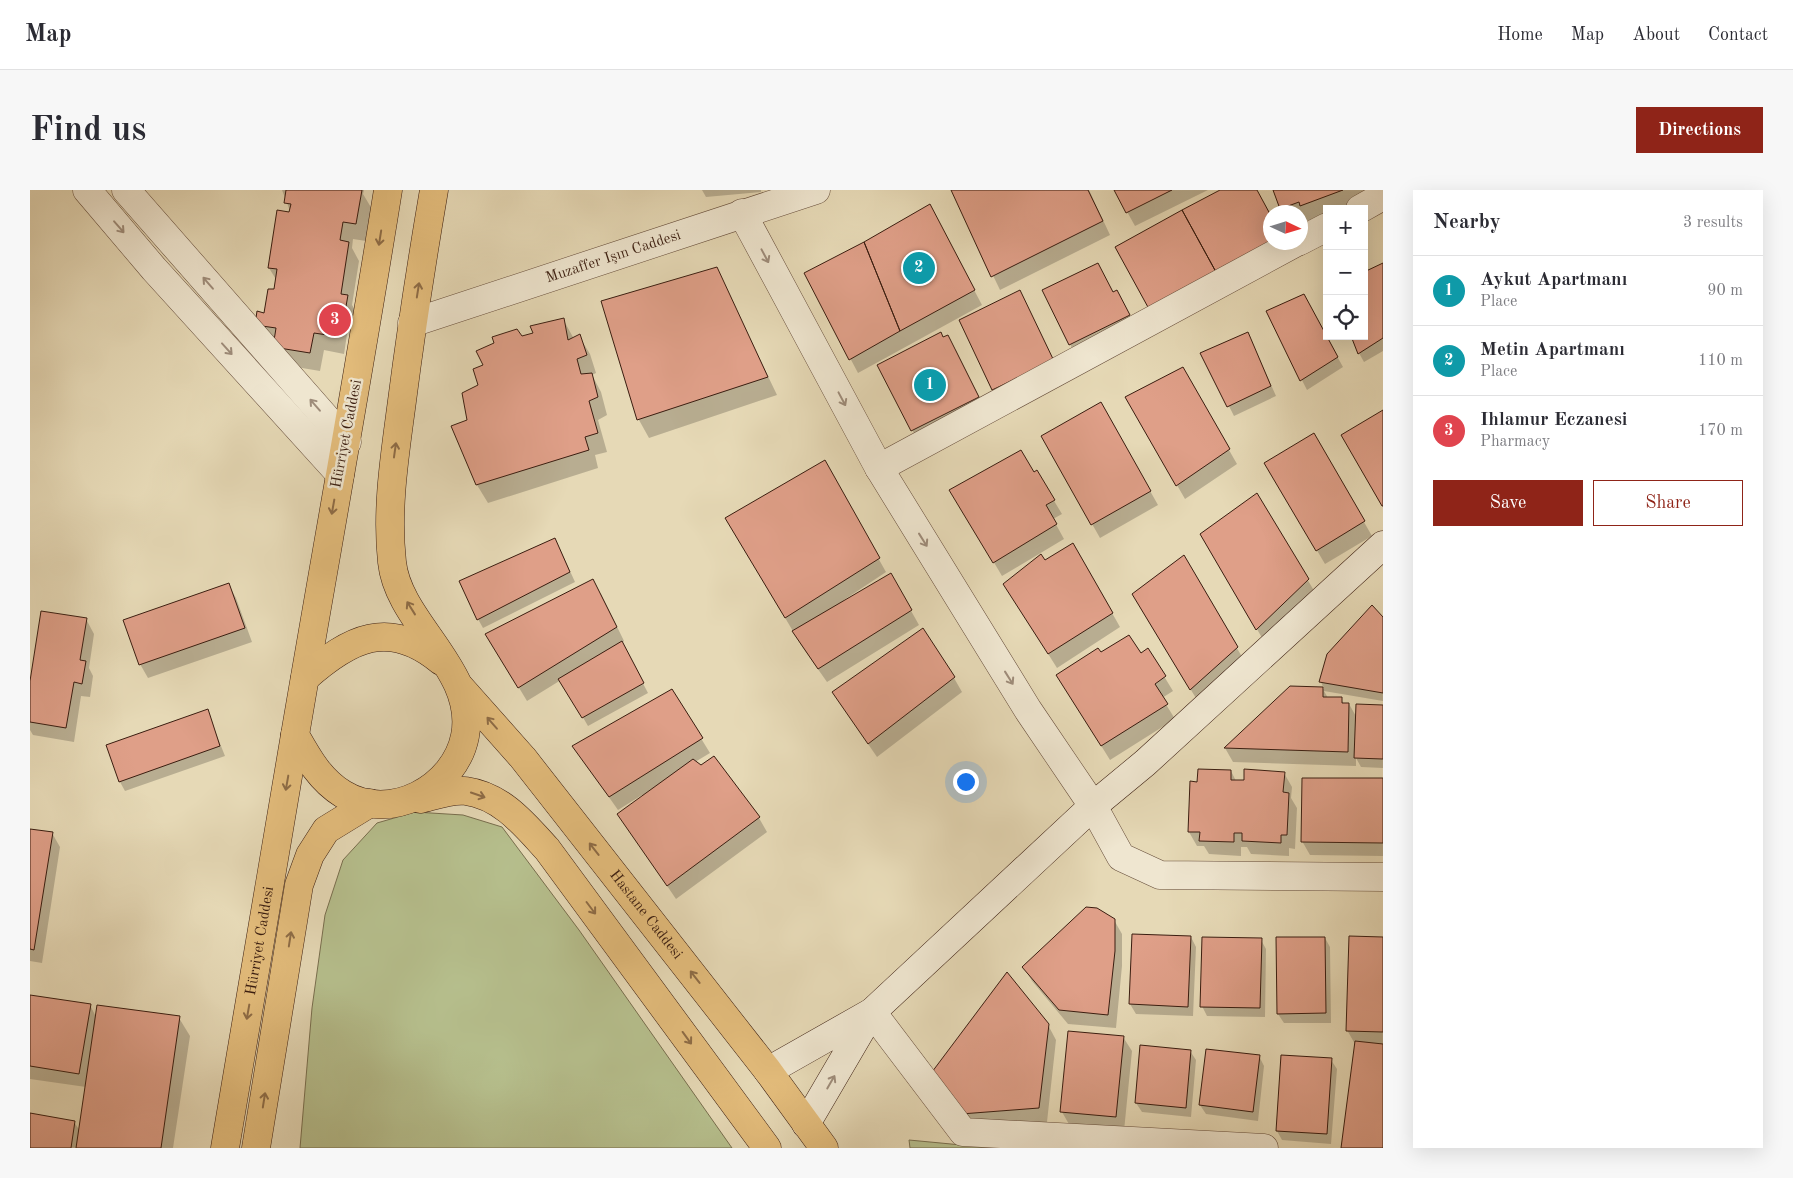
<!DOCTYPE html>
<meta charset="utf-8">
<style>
body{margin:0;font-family:"Old Standard TT",serif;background:#f7f7f7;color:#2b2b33}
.controls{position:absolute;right:15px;top:15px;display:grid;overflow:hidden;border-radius:0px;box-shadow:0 5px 20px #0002}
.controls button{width:45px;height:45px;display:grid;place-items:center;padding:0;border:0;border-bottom:1px solid #e1e1e2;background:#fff;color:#2b2b33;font:25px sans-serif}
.compass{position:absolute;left:1233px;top:15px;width:45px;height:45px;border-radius:50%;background:#fff;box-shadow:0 5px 20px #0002;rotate:94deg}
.you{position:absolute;left:935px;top:591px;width:18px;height:18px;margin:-12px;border:4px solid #fff;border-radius:50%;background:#1a73e8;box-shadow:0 0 0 8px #1a73e833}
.badge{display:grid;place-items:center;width:32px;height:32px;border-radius:50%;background:#8f2418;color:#fff;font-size:16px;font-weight:700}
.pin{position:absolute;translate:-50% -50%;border:2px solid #fff;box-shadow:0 1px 5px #0006}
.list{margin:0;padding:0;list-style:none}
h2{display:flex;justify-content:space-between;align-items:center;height:65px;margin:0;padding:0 20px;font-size:21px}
h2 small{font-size:16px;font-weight:400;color:#7c7c81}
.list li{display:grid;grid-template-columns:32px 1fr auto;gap:15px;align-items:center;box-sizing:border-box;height:70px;padding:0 20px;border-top:1px solid #e1e1e2}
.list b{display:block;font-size:19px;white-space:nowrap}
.list p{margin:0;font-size:16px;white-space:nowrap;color:#7c7c81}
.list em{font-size:16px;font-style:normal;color:#7c7c81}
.actions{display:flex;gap:10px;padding:15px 20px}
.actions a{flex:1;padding:11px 0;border:1px solid #8f2418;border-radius:0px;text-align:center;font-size:18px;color:#8f2418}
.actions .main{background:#8f2418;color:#fff}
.icon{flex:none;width:28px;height:28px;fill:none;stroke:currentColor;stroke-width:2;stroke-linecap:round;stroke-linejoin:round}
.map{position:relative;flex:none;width:1353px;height:958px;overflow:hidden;border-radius:0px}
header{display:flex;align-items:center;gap:30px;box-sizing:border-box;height:70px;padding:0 25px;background:#fff;border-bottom:1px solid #e1e1e2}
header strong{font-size:24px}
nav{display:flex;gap:28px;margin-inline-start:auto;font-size:18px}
.intro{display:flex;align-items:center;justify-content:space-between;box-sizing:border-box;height:120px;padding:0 30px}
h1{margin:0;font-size:35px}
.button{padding:12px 22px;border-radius:0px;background:#8f2418;color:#fff;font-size:18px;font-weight:700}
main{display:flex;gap:30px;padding:0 30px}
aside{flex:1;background:#fff;border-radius:0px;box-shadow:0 5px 20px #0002}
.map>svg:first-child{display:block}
.green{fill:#b6bf8d;stroke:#786e4e}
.shadow{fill:#0003}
.building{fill:#df9f88;stroke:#3a1d10}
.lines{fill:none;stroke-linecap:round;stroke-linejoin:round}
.street-casing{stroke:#654c3a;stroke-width:29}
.secondary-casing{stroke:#3a1d10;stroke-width:29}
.primary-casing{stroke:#3a1d10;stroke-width:29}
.street{stroke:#efe6d0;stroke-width:28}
.secondary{stroke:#efe6d0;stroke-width:28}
.primary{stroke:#e3bc7b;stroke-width:28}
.oneway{stroke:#9e8c7a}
.oneway2{stroke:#8e6c46}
.labels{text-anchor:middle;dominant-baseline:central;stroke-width:5;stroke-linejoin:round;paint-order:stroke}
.street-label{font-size:15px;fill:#3a1d10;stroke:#efe6d0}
</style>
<header>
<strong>Map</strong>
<nav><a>Home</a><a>Map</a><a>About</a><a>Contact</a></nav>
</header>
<div class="intro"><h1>Find us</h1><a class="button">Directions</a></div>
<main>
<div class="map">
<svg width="1353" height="958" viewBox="0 0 1353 958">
<rect width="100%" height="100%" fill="#e6d9b6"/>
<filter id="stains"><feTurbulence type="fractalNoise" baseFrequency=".004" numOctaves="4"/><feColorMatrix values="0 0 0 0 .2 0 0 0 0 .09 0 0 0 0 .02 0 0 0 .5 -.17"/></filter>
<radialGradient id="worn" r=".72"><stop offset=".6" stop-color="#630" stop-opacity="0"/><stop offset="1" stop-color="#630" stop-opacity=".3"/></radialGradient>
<!-- green -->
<path class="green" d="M385,622L433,625L472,637L549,740L702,958H270L282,818L295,725L313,670L347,633Z
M879,950L963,958H880Z"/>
<!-- shadow -->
<path class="shadow" d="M252,0H334L333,4L342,19L336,51L323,49L322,58L329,71L322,115L328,124L325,139L318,138L314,164L294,160L290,181L254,175L226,134L235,124L245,101L247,91L239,78L260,21Z
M672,0H731V2L676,7Z
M922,0H1059L1080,45L970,100Z
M1085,0H1178L1105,36Z
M1192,0H1226L1240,26V52Z
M1244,0H1353L1320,19H1297V28L1281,34L1279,30L1270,33V22H1254Z
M907,30L952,115L828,183L775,83Z
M1353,74V161L1334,172L1329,163Z
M686,78L747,205L619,248L609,230L573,111Z
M990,102L1031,185L971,213L930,131Z
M1083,103L1092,111L1104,135L1045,164L1040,154Z
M1273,105L1313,177L1277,200L1237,122Z
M533,129L544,149L549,146L560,164L566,183L562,185L571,202L577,225L568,230L577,262L565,265L568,278L458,313L447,295L438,231L455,175L491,147L504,144Z
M1222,152L1246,206L1204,226L1172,163Z
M926,160L956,221L890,255L849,175Z
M1152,178L1207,274L1155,309L1097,208Z
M1071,214L1128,315L1070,348L1013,247Z
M1284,245L1342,346L1295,374L1236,274Z
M794,272L856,382L814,410L815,412L861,385L889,435L797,492L771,455L705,342Z
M1006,281L1032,324L1023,329L1034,349L972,386L921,300Z
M1227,305L1286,404L1235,453L1172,344Z
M1043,354L1090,437L1027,478L983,408L1015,372Z
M530,359L545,392L453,438L448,429Z
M1154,367L1215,472L1169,513L1111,419Z
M198,394L206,408L222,452L118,488L110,474Z
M571,404L594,451L592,453L618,503L558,536L531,490L497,511L465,458Z
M56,429L64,444L59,478L63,486L60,507L51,506L44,552L3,545L0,540V498Z
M1353,429V511L1294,501L1298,508L1311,509L1314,514H1319L1327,528L1353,517V578L1331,577L1326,568V576L1203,572L1195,558L1261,498L1294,499L1291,492Z
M1118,460L1143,501L1132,508L1145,529L1080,570L1036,499L1071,464H1110Z
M924,488L932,502L847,567L803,503Z
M642,501L680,563L665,572L729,628L737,642L646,709L589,625L613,606L612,605L588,620L543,556Z
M177,521L195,566L95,601L90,592Z
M1201,581L1206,591L1254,583L1262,597L1261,608L1267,618L1265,659L1259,658V666L1221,664L1217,657H1211V666L1179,664L1174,656H1167L1159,642L1169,593Z
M1353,590V666L1280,665L1272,651Z
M0,640L22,643L30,657L12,773L0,771Z
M1084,730L1092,744V776L1086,838L1038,834L1002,791L994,777Z
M1103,745L1161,747L1166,757L1163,826L1106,824L1100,814Z
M1295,748L1300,757L1301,833H1254L1248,824Z
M1353,748V958L1325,854L1317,840Z
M1231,750L1236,759L1235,827L1177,826L1172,816Z
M0,806L60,815L66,827L149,828L160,846L143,958H0V924L44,932L50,941L56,897L0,889Z
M1018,835L1026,850L1017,932L940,937L908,901Z
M1093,847L1102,861L1094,941L1040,936L1032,922Z
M1160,861L1166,870L1161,927L1112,922L1106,913Z
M1229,866L1234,876L1228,931L1176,924L1170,915Z
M1301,870L1307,879L1301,954L1252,950L1247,941Z"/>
<!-- building -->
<path class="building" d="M256,0H332L326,34L313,32L310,50L319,52L311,104L318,105L315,122L308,121L304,146L284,143L280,163L243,157L246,138L225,135L227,121L234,123L238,99H244L247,79L238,78L247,20L259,22L261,14L254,13Z
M921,0H1058L1073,31L961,87Z
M1084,0H1142L1096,23Z
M1190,0H1227L1240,24V52L1186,82L1152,20Z
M1243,0H1313L1270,16L1269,12L1250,19Z
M900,14L945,100L870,141L834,52Z
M1152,20L1186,82L1119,119L1085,57Z
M834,52L870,141L819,170L774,83Z
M1068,73L1083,102L1087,100L1100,125L1039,155L1012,100Z
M1353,73V148L1328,164L1321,146H1334V82Z
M687,77L738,187L607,230L571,111Z
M990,100L1024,171L962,200L929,130Z
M1274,104L1308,167L1270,191L1236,121Z
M534,128L538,150L550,144L557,165L547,169L551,184L562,183L568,207L559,211L568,243L555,247L559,260L446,295L421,236L437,230L432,203L448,195L443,179L453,175L446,161L464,153L462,147L487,139L492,146L503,143L500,136Z
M911,142L913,147L918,145L949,207L881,241L847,175Z
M1218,142L1241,196L1197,217L1170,163Z
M1153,177L1200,259L1146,296L1095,207Z
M1071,212L1121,301L1061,335L1011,246Z
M1353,220V316H1352L1311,245Z
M1284,243L1335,331L1286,361L1234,273Z
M991,260L1004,282L1007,280L1025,310L1016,315L1027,334L963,373L919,300Z
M795,270L850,368L755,428L695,328Z
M1227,303L1279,389L1226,440L1170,344Z
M525,348L540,382L447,430L429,391Z
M1043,353L1083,423L1018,464L973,394L1011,364L1015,370Z
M1154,365L1208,457L1160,500L1102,404Z
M861,383L882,420L788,479L762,441Z
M563,389L587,437L488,498L455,444Z
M199,393L215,438L109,475L93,430Z
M1342,415L1353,427V503L1289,492L1297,464Z
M11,421L57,428L50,470L56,471L52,494L44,492L36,538L0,532V491Z
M893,438L925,487L838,554L802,502Z
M1099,445L1111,463L1118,458L1136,486L1125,494L1138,514L1071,556L1026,485L1068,458L1071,462Z
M592,451L614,493L552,528L528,489Z
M1260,496L1293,497V507H1312V513H1319L1318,562L1194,558Z
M642,499L673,548L579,607L542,556Z
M1326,514L1353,515V569L1324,568Z
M178,519L190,556L89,592L76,555Z
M684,566L730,627L637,696L587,624L663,569L671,575Z
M1168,579L1201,580V590H1214V579L1255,582L1253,602L1259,603L1257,645H1251V653L1212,651V643H1204V652L1169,651L1170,642H1158L1160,591L1167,592Z
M1272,588H1353V653L1271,652Z
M0,639L23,642L4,760L0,759Z
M1056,717L1067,718L1085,729V761L1078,825L1029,820L992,777Z
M1102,744L1161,746L1158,817L1099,814Z
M1319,746L1353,747V842L1316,841Z
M1172,747L1232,748L1230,818L1170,817Z
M1246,747H1295L1296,823L1247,824Z
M977,782L1019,834L1009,918L931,924L899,886Z
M0,805L61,814L49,884L0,876Z
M67,815L150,826L131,958H46Z
M1038,841L1094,846L1086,927L1030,922Z
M1325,851L1353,854V958H1311Z
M1110,855L1161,860L1156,918L1105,913Z
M1176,859L1230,865L1223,922L1169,915Z
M1251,865L1302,868L1297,944L1246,941Z
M0,923L45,931L41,958H0Z"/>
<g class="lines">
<!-- street casing -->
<g class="street-casing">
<g id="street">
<path d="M57,0L124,79L310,284"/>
<path d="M96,0L317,252"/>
<path d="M1330,19L1353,6"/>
<path d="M712,23L849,278L998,520L1063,616L1091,667L1130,685L1353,687"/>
<path d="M1270,51L1297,37"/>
<path id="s1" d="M382,133L786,0"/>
<path d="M849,278L1267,52"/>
<path d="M842,822L933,942L1234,958"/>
</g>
</g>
<!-- secondary casing -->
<g class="secondary-casing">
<path id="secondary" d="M738,881L842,822L1063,616L1115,573L1353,355
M776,934L841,823"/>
</g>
<!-- primary casing -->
<g class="primary-casing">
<g id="primary">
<path d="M358,0C329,182 296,363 265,545C278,568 290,590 313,604C360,633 425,598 435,546C448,480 368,433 362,372C356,318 365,264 372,211C381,141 392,70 404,0"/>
<path d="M275,488C320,448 359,428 411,471"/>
<path id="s2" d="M430,497L493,568L738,881L794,958"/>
<path d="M390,609C403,606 423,599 436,601C472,606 495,635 517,659L737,958"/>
<path id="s3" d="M195,958L265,545"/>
<path d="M226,958L269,695L280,665L296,640L340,613"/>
</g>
</g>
<!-- street -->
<use href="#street" class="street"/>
<!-- secondary -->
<use href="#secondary" class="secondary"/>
<!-- primary -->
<use href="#primary" class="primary"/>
</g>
<!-- one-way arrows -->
<defs><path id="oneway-shaft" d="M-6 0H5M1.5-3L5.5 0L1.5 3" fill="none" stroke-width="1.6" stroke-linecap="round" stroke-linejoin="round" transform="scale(1.25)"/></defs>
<g class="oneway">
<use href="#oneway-shaft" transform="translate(89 37) rotate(49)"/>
<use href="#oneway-shaft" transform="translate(735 66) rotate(62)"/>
<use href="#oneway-shaft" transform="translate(178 93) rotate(-131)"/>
<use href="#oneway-shaft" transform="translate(197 159) rotate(48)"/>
<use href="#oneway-shaft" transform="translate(812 209) rotate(62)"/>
<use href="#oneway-shaft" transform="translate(285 215) rotate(-131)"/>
<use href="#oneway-shaft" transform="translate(893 350) rotate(58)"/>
<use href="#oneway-shaft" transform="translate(979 488) rotate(58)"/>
<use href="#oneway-shaft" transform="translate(801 892) rotate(-60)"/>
</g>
<g class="oneway2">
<use href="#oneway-shaft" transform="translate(350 48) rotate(99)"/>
<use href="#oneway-shaft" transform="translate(388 100) rotate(-81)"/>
<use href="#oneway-shaft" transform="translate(365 260) rotate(-82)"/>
<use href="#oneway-shaft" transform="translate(303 317) rotate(100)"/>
<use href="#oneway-shaft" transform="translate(381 418) rotate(-122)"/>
<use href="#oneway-shaft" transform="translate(462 533) rotate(-131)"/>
<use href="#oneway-shaft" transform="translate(257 593) rotate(100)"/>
<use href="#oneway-shaft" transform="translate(448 605) rotate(19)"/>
<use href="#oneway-shaft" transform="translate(564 659) rotate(-128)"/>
<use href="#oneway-shaft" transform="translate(561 718) rotate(53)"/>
<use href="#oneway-shaft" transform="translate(260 749) rotate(-81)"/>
<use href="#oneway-shaft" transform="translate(665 787) rotate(-128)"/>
<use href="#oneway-shaft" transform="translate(218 822) rotate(100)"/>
<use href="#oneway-shaft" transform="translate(657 848) rotate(54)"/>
<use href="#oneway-shaft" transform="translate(234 910) rotate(-81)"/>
</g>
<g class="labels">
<!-- street labels -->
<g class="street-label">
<text stroke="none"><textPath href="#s1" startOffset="212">Muzaffer Işın Caddesi</textPath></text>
<text transform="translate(317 244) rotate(-79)">Hürriyet Caddesi</text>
<text stroke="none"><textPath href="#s2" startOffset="294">Hastane Caddesi</textPath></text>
<text stroke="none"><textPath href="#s3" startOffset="210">Hürriyet Caddesi</textPath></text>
</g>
</g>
<rect width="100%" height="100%" filter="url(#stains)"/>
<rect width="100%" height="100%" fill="url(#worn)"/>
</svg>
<div class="controls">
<button>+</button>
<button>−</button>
<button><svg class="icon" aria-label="locate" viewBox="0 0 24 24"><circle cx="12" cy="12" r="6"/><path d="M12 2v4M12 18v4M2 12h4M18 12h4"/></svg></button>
</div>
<svg class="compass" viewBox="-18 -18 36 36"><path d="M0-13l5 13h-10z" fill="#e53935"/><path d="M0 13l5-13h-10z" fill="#7c7c81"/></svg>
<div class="you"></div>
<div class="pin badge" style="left:900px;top:195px;background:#0f9aa8">1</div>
<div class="pin badge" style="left:889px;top:78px;background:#0f9aa8">2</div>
<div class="pin badge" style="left:305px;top:130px;background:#e0444e">3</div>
</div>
<aside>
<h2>Nearby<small>3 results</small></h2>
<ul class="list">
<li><span class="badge" style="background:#0f9aa8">1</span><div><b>Aykut Apartmanı</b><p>Place</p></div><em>90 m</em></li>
<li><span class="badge" style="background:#0f9aa8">2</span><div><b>Metin Apartmanı</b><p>Place</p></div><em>110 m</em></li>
<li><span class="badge" style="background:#e0444e">3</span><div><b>Ihlamur Eczanesi</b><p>Pharmacy</p></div><em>170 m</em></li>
</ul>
<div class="actions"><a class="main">Save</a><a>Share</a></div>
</aside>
</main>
